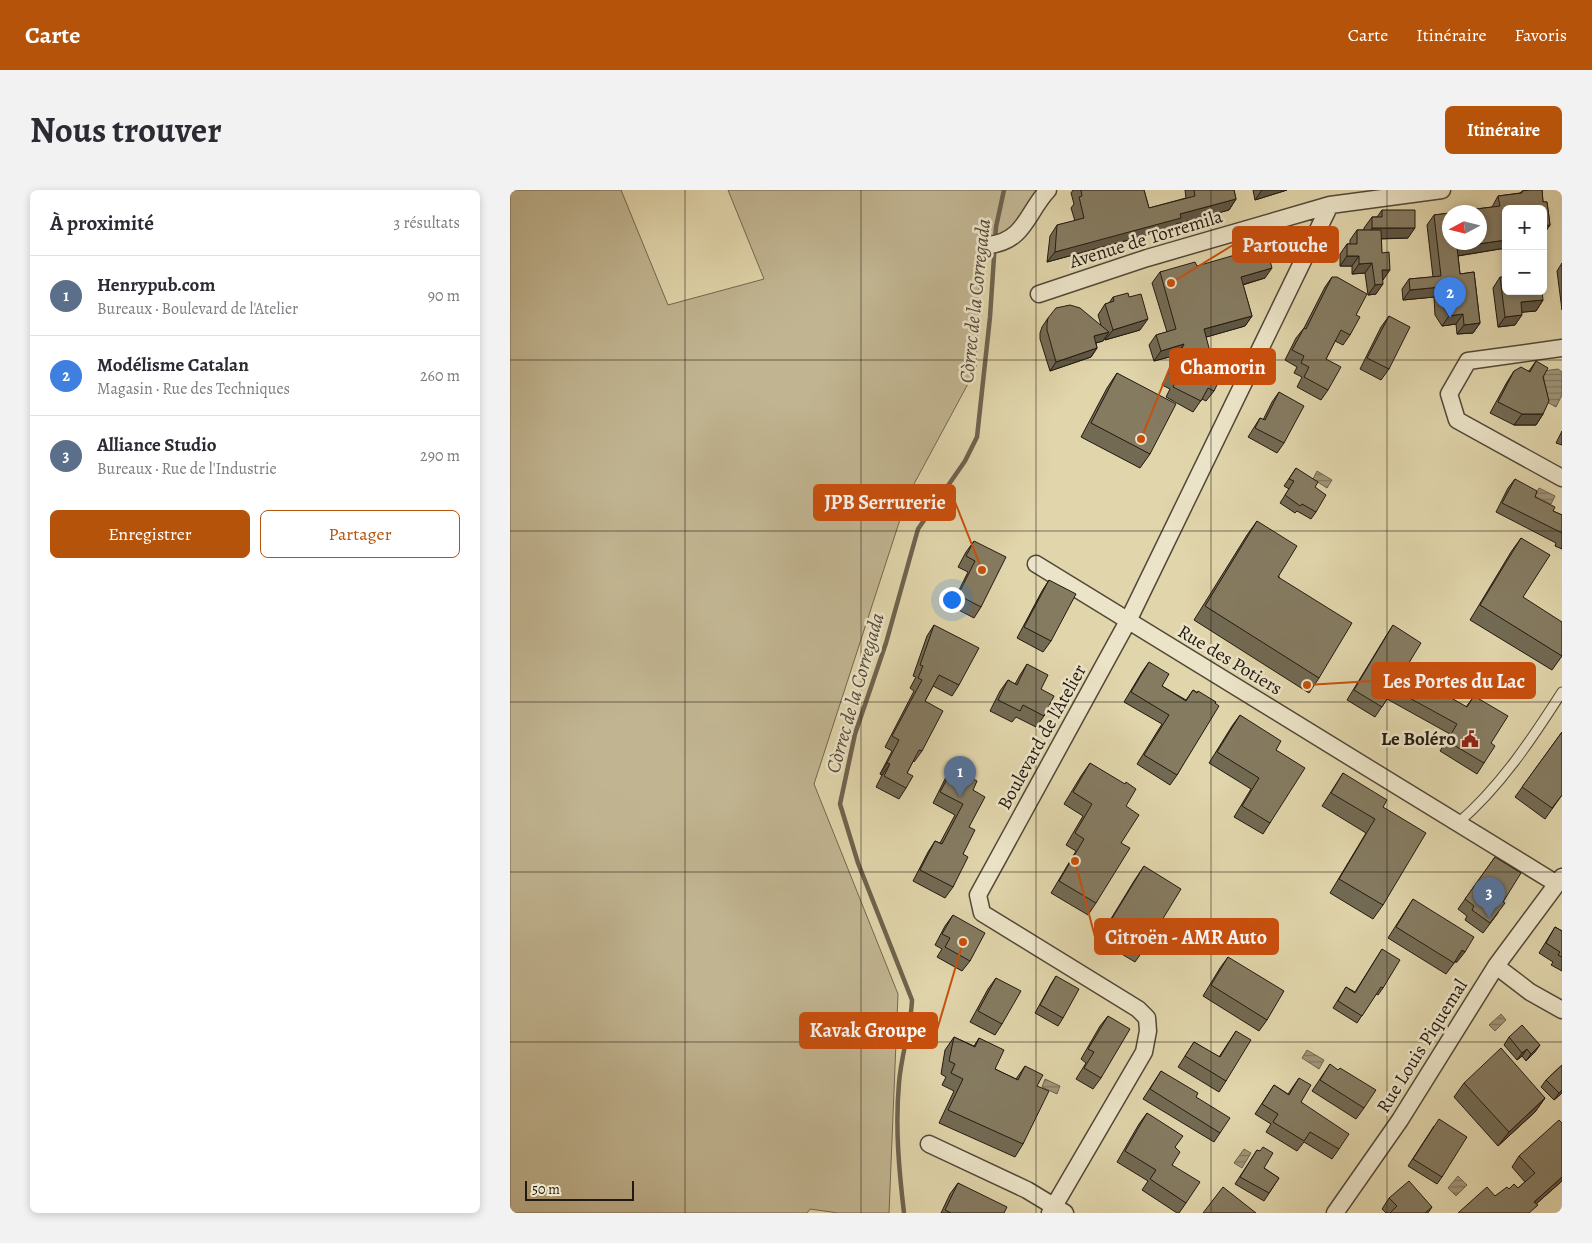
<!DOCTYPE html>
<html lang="fr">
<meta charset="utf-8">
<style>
body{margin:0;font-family:Alegreya,serif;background:#f2f2f3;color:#2b2b33}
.controls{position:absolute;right:15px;top:15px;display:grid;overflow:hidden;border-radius:8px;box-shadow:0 2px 8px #0003}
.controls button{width:45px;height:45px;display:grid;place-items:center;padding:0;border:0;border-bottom:1px solid #e1e1e2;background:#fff;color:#2b2b33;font:25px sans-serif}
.compass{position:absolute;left:932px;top:15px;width:45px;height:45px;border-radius:50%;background:#fff;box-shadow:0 2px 8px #0003;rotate:263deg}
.scale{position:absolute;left:15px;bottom:12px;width:109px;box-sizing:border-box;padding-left:5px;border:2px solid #221911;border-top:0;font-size:14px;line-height:18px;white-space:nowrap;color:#221911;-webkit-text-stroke:4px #ece4c8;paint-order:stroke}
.you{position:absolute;left:441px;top:409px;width:18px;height:18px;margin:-12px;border:4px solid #fff;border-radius:50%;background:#1a73e8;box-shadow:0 0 0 8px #1a73e833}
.badge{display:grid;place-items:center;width:32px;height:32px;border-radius:50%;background:#b45309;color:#fff;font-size:16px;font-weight:700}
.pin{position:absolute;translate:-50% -41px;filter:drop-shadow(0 1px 2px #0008)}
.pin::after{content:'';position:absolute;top:26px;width:18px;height:15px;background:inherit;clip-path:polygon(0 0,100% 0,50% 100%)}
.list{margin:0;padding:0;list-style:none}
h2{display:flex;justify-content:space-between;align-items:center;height:65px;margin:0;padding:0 20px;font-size:21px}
h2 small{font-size:16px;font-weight:400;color:#7c7c81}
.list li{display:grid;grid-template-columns:32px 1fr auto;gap:15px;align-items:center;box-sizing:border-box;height:80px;padding:0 20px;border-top:1px solid #e1e1e2}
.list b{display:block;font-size:19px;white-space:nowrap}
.list p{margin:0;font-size:16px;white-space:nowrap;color:#7c7c81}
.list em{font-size:16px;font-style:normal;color:#7c7c81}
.actions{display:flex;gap:10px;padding:15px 20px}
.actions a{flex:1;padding:11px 0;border:1px solid #b45309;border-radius:8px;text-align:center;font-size:18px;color:#b45309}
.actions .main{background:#b45309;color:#fff}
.map{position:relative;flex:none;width:1052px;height:1023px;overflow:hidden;border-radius:8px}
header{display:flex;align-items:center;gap:30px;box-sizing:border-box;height:70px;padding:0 25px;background:#b45309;color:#fff}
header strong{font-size:24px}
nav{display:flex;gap:28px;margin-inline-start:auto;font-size:18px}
.intro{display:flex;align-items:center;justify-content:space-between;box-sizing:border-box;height:120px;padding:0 30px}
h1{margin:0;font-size:35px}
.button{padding:12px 22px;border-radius:8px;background:#b45309;color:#fff;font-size:18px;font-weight:700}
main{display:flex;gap:30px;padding:0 30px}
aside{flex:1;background:#fff;border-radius:8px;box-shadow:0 2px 8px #0003}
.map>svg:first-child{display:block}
.grass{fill:#c1b591;stroke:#726751}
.water{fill:url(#water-rules);stroke:#6e634e}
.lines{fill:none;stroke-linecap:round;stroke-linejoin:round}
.stream{stroke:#6e634e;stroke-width:4.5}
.service-casing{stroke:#524838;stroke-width:11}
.minor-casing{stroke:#524838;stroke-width:19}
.service{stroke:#ece4c8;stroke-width:9}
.minor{stroke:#ece4c8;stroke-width:16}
.wall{fill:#726a53;stroke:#221911}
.shaded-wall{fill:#5d5644;stroke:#221911}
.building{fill:#857b61;stroke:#221911}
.grid{fill:none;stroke:#221911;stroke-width:1;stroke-opacity:0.55}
.labels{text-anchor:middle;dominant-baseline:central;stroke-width:5;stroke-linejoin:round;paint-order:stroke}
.street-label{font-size:19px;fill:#221911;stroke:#ece4c8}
.poi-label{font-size:19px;font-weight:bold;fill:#221911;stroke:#ece4c8;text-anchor:end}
.water-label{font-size:20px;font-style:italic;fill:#544b3a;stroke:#ece4c8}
.leader{fill:none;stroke:#ca4f0d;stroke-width:2}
.callout-dot{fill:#ca4f0d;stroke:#ece4c8;stroke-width:2}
.callout{fill:#ca4f0d;stroke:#ca4f0d;stroke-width:2}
.callout-label{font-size:20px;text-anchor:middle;font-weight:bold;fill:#fff}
</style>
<header>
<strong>Carte</strong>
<nav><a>Carte</a><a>Itinéraire</a><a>Favoris</a></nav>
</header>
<div class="intro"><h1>Nous trouver</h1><a class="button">Itinéraire</a></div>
<main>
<aside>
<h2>À proximité<small>3 résultats</small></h2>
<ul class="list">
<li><span class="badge" style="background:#5c6f8a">1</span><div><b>Henrypub.com</b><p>Bureaux · Boulevard de l'Atelier</p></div><em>90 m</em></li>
<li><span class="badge" style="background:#3f7fe0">2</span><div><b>Modélisme Catalan</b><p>Magasin · Rue des Techniques</p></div><em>260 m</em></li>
<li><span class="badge" style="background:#5c6f8a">3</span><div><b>Alliance Studio</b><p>Bureaux · Rue de l'Industrie</p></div><em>290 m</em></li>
</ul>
<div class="actions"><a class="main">Enregistrer</a><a>Partager</a></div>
</aside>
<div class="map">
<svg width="1052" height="1023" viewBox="0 0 1052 1023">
<defs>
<pattern id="water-rules" width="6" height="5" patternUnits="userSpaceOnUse" patternTransform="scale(1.25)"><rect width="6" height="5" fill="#a09577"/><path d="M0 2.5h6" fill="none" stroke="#827960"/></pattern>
</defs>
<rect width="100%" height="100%" fill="#e1d5ab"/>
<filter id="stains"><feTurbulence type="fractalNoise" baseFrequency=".004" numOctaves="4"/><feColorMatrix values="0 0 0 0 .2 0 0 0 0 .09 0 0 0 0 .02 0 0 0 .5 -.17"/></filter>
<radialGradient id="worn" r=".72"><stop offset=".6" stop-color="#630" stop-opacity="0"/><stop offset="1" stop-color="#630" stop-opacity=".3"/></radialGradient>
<!-- grass -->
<path class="grass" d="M0,0H111L158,115L254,89L218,0H531L509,31L494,46L471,52L466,179L398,305L304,594L388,804L379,1023H328L300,1019L297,1023H0Z"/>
<!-- water -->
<path class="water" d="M1048,179L1052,182V205L1046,217L1037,212C1039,200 1032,192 1034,181Z
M807,281L822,290L817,298L803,289Z
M1029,298L1045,306L1041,314L1025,306Z
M991,824L996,830L985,841L979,835Z
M797,860L814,870L809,879L792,868Z
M535,889L550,896L547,904L532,897Z
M734,959L741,963L732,978L724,973Z
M948,986L957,995L946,1006L938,998Z"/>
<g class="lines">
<!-- stream -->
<path class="stream" d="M394,1023C389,980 385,937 389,893C391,865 401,838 402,810L348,673L330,614L345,544L376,453L408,339L455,271L467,247L480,127L486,37L494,0"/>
<!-- service casing -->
<g class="service-casing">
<path id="service" d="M948,633C990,597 1022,549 1052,502"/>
</g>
<!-- minor casing -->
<g class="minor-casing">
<path id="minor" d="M479,55C515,51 517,22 538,0
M529,104L637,68L820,15L932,0
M1052,158L958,171L939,204L947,230L1052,288
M526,374L1047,694
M986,776L1052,687
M419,954L517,1000L555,1023
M540,1023L634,862L638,841L637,828L628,819L472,723L468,705L618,431L820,15
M825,1023L890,930L986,776L1020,802L1052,820"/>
</g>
<!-- service -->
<use href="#service" class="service"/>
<!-- minor -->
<use href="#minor" class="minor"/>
</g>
<!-- wall -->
<path class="wall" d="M563,0H634L639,18L676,8L675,0H724L726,9L719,20L666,34L663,38L537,72L540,46L547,35L565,31L561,18L564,14L561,3Z
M743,0H777L745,10Z
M1020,0H1032L1033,12H1037L1040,35L1033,45V19H996V58L948,66L950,84L964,82L970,133L963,143L947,144L946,134L932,136L925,125L924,107L893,110L892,99L899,89L923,87L917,35L924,25L940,23V52H970V22H943L982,17L988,6L1010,3L1012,1Z
M872,20L898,48L871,49L873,90H872L866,104L858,105L855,83L842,84V76H830V64L837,54H840V50L847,40H854V38L862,27H867Z
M1052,73V120L1047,81Z
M687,76L755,88L733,95L742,126L735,136L696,147L704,201L696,211L692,209L683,222L656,207L660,199L652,195L667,165L644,171L639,155L646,145L657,142L642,93L650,82Z
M822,87L846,125L840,145L833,155L825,151L816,169L818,200L811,210L787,197L792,187L784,183L787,177L775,170L786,148L794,138L815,97Z
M990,87L1033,110L1026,121L1012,122L1005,135L988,137L983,98Z
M603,107L630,140L595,150V148L593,151L586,153L587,158L581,167L540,181L530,149V143L532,137L538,128L591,135L588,125L595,114L599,113Z
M879,126V179L871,190L850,179L871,137Z
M1026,171L1033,187V224L1026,235H1004L980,223L997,192L1004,181H1019Z
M607,183L640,264L630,278L571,247L597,198Z
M769,202L774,253L767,263L738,247L750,228L753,230L762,212Z
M1052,241V255L1046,253Z
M786,278L805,297L806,322L801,329L787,321L785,323L770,313L779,299L774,296Z
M1005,289L1025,307L1043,321L1052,325V359L1045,356L1046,353L986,322L998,298Z
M747,331L809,488L799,503L684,430L737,345Z
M1011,348L1013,407L1052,466L1042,480L960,430L1001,362Z
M464,351L471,417L464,428L441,416L458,382L448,377L456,362Z
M539,390L541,451L533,462L507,448L532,401Z
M424,435L449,495L442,506L423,496L415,511L412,561L404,572L403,571L397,583L396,598L389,609L366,597L372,585L370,584L382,561L375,557L404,501L400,498L406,487L403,486L417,446Z
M883,435L894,481L956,517L964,506L981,553L974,573L967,584L930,561L940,544L877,509L865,527L837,510L876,446Z
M639,472L652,496L676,510L683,500L705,513L667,585L660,595L627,574L652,534L614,512L632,482Z
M517,474L531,499L534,526L526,537L506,527L502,532L480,521L490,501L498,490L505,494L510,485Z
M730,525L766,560L760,633L753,644L724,627L741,599L699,573L722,536Z
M1052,542V605L1035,629L1005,607Z
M447,571L453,584L463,600L459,637L453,664L443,697L435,708L403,691L418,662L425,651L430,653L445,625L423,613L439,581Z
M580,573L616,616L611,653L586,713L578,725L541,703L566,661L556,655L573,626L554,614L571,586Z
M833,583L873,617V715L863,729L820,703L856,643L812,616Z
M985,667L988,723L973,743L955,730L957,726L948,719Z
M634,676L635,758L625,772L588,750L624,691Z
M903,709L947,772H945L936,784L878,748Z
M443,725L460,771L452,781L427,767L432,759L425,755L435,736Z
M1045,737L1052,741V781L1041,775L1043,772L1029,763Z
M872,759L873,798L868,805L866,804L847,833L823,818L836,797L845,802Z
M718,767L757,830L749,841L693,806L710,778Z
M546,786L553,828L548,836L525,823L541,794Z
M486,788L492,834L485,845L460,832L478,799Z
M598,826L591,888L583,899L566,889L576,873L571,869L590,836Z
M726,841L716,891L709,902L668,877L684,852L709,867Z
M444,847L464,856L469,848L485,879L506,889L515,876L527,896L513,954L505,967L429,933L444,901L432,895L436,887L431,884L435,860Z
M999,847L1025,862L1016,871L1012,866L1007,870L994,855Z
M820,874L854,918L846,929L802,901Z
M1052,875V903L1044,910L1031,897L1036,890Z
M651,881L686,907L710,943L704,952L633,909Z
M789,888L791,912L829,959L822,969L794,952L787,961L756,942L761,934L745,924L764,895L778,904Z
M954,893L1035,908L1025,922L988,956L944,907Z
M637,923L665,957L662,975L676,1013L669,1023H667L632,1000L638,991L607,972L629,934Z
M1052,933V991L1026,1014L985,1006L999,999L1008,998L1015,992L1002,977L1009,966Z
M924,936L932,987L927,994L898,976Z
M747,960L754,978L769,988L754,1011L725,994Z
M448,993L494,1023H431L440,1004Z
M879,1008L922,1017L918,1023H876L872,1019Z"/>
<!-- shaded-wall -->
<path class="shaded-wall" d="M752,0H777L745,10Z
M726,9L719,20L666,34L663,38L537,72L545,62L670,24Z
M1040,35L1033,45V36Z
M862,38H905L898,48L854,49Z
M996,50V58L940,67L947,57Z
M837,66H849L842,76H830Z
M862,73L855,83L842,84L849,74Z
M762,78L755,88L724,97L731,87Z
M872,80H880L873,90H865Z
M873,94L866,104L858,105L865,95Z
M931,97L924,107L893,110L900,100Z
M1033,110L1026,121L1004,123L1011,112Z
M953,124L946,134L932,136L939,126Z
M1012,125L1005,135L988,137L995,127Z
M742,126L735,136L686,150L694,139Z
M638,129L630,140L595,150L603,140Z
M970,133L963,143L947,144L954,135Z
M599,142L593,151L577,155L584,146Z
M674,154L667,165L644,171L651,161Z
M587,158L581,167L540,181L546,172Z
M1012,224H1033L1026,235H1004Z
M377,573L380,574L372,585L370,584Z
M952,760L955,762L947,772L944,771Z
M1030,855L1025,862L1016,871L1021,864Z
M1017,859L1012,866L1007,870L1012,863Z
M1052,900V903L1044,910L1049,903Z
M1035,908L1025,922L988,956L999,942Z
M1052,987V991L1017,1022L1024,1012Z"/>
<!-- building -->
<path class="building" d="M571,0H634L639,18L685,6L684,0H724L726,9L670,24L671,28L545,62L547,35L574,28L569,7L572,6Z
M1020,0H1032L1033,12H1037L1040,35L1033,36V19H996V50L947,57L950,84L964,82L970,133L954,135L953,124L939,126L932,115L931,97L900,100L899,89L931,86L924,25L940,23V52H970V22H943L990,16L988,6L1012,3V1Z
M872,20H905V38H862V27H872Z
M847,40H871L872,63L879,62L880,80H872L873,94L865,95L862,73L849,74V66H837V54H847Z
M756,56L762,78L731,87L742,126L694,139L703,173L719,171L704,201L698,198L691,211L663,197L667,189L659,184L674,154L651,161L646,145L666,139L650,82L685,72L687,76Z
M822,87H827L857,104L846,125L850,127L840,145L831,140L816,169L831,177L818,200L794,187L799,177L791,173L794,166L782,160L794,138L796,139Z
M990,87H996V101H1032L1033,110L1011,112L1012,125L995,127Z
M618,103L619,107L631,104L638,129L603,140L595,114L604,111L603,107Z
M560,115L570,118L599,142L584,146L587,158L546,172L537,140V134L538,128L546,118Z
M879,126L900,137L879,179L857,168Z
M1026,171L1038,178L1033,187L1039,211L1033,224H1012L988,212L1004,181L1011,177L1020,182Z
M607,183L666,214L640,264L581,233Z
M769,202L794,216L774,253L745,238L750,228L755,230Z
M786,278L808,292L805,297L816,305L806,322L792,314L790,316L775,305L784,291L779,289Z
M1005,289L1027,301L1025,307L1045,317L1043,321L1052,325V343L992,313Z
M747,331L787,356L768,387L842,433L809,488L695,416Z
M1011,348L1040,365L1013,407L1052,432V466L970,415Z
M464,351L496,367L471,417L448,405L465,371L456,366Z
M539,390L566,404L541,451L514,437Z
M424,435L469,458L449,495L429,485L415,511L433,521L412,561L409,560L397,583L403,586L396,598L374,586L380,574L377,573L389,550L382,546L412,490L408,488L413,476L410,475Z
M883,435L911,453L894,481L957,517L964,506L998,526L981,553L985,556L974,573L937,551L947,534L883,499L872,517L844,500Z
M639,472L659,484L652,496L676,511L683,500L687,503L688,501L706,512L705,513L709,516L667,585L634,565L659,525L621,502Z
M517,474L538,485L531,499L544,506L534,526L513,515L510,521L488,510L498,490L507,495Z
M730,525L771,551L766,560L795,578L760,633L732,616L749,588L707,562Z
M1052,542V605L1042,618L1012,597Z
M447,571L457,576L453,584L467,591L463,600L475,607L459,637L465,640L453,664L458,667L443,697L410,680L425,651L432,654L453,614L430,602Z
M580,573L615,594L616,592L626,599L616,616L629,625L611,653L620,658L586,713L549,691L574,649L565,643L582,614L563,602Z
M833,583L877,610L873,617L916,643L873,715L829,689L865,629L821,603Z
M985,667L1011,683L993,712L995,713L980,733L962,720L964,716L955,709Z
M634,676L671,699L635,758L598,735Z
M903,709L964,747L955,762L952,760L944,773L886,737Z
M443,725L475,743L460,771L435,757L440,748L432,744Z
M1045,737L1052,741V767L1048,765L1050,762L1036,753Z
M872,759L890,770L873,798L871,797L852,826L828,811L836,797L845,803Z
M718,767L774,801L757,830L701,795Z
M546,786L569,799L553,828L530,815Z
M486,788L511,801L492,834L468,821Z
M598,826L620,839L591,888L574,878L584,862L578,859Z
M1012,835L1030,855L1021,864L1017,859L1012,863L999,847Z
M726,841L741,850L716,891L675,866L684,852L710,867Z
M444,847L465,857L469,848L494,860L485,879L508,890L515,876L533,885L527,896L539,901L513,954L438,920L453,889L441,883L445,874L439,871Z
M991,858L1035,908L999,942L954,893Z
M820,874L828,880L830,878L866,900L854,918L810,890Z
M1052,875V900L1049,903L1036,890Z
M651,881L688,903L686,907L720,928L710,943L640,899Z
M789,888L801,895L791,912L839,944L829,959L800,942L794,951L763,932L768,924L752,914L764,895L779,905Z
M637,923L673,946L665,957L670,962L662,975L690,992L676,1013L640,989L646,980L615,961Z
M929,929L957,947L932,987L903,969Z
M1049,930L1052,933V987L1024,1012L1028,1015L1019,1023H948L977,997L985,1006L997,997L999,999L1004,994L1008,998L1025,983L1009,966Z
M753,957L763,963L754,978L769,988L759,1003L730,987L747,960L750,961Z
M899,991L922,1017L915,1023H880L887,1016L879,1008Z
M448,993L497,1017L494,1023H441L435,1020Z
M713,997L746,1023H693Z"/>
<!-- grid -->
<path class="grid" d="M175,0V1023M351,0V1023M526,0V1023M701,0V1023M877,0V1023M0,170H1052M0,341H1052M0,512H1052M0,682H1052M0,852H1052"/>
<!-- icons -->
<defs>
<g id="civic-bare" transform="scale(1.35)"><path d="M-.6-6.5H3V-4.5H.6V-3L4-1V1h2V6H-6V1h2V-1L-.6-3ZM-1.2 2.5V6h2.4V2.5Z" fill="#8f2418" stroke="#ece4c8" stroke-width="2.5" paint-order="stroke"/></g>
</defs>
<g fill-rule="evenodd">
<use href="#civic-bare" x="960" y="549"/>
</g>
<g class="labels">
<!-- street labels -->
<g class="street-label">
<text transform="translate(636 49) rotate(-17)">Avenue de Torremila</text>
<text transform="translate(720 470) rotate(31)">Rue des Potiers</text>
<text transform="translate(532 547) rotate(-61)">Boulevard de l'Atelier</text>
<text transform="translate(912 856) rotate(-58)">Rue Louis Piquemal</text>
</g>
<!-- poi labels -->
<g class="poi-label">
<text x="946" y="549">Le Boléro</text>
</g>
<!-- water labels -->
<g class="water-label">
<text transform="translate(465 111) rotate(-84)">Còrrec de la Corregada</text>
<text transform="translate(345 503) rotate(-74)">Còrrec de la Corregada</text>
</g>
</g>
<!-- callouts -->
<path class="leader" d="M661 93L723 55M631 249L660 177M472 380L445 312M797 495L862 491M565 671L585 747M453 752L427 840"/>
<g class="callout-dot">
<circle cx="661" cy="93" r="5"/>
<circle cx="631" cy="249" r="5"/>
<circle cx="472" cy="380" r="5"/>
<circle cx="797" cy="495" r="5"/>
<circle cx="565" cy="671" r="5"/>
<circle cx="453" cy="752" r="5"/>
</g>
<g class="callout">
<rect x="723" y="37" width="105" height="35" rx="5"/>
<rect x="660" y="159" width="105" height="35" rx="5"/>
<rect x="304" y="295" width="141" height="35" rx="5"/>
<rect x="862" y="473" width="163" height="35" rx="5"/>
<rect x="585" y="729" width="183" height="35" rx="5"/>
<rect x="290" y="823" width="137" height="35" rx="5"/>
</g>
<g class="callout-label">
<text x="775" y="62">Partouche</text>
<text x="713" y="184">Chamorin</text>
<text x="375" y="319">JPB Serrurerie</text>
<text x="944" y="498">Les Portes du Lac</text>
<text x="676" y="754">Citroën - AMR Auto</text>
<text x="358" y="847">Kavak Groupe</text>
</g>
<rect width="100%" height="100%" filter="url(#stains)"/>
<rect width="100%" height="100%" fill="url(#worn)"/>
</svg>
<div class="controls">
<button>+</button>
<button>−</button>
</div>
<svg class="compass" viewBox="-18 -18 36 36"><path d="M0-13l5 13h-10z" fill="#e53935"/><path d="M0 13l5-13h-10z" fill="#7c7c81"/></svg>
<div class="scale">50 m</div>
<div class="you"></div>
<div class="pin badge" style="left:450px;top:607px;background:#5c6f8a">1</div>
<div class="pin badge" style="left:940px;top:128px;background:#3f7fe0">2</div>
<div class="pin badge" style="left:979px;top:728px;background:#5c6f8a">3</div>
</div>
</main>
